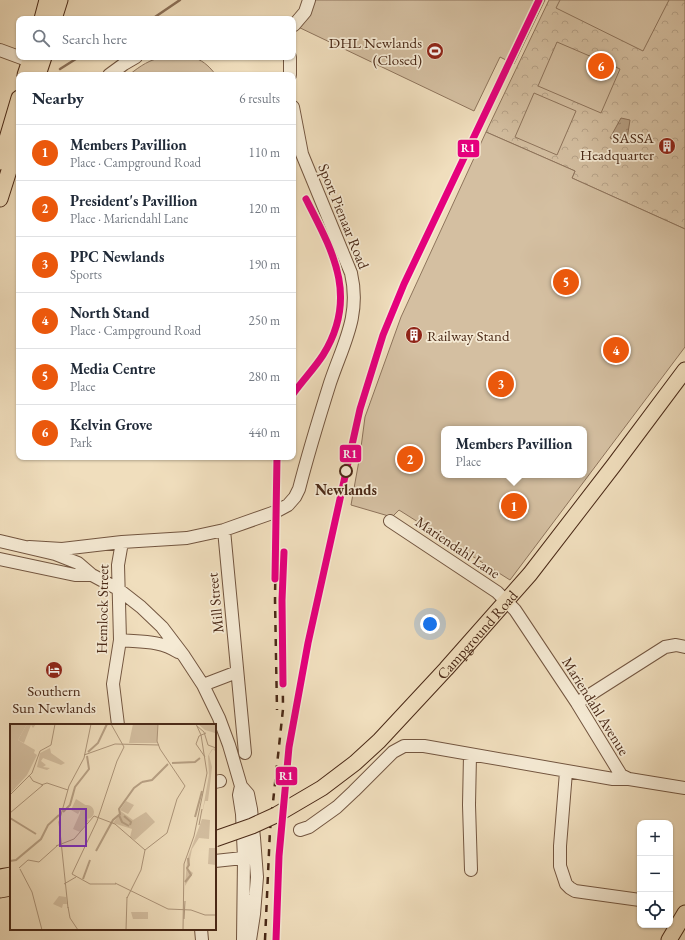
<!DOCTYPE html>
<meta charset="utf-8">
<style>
body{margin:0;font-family:"EB Garamond",serif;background:#f6f6f7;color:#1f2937}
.controls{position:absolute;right:12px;bottom:12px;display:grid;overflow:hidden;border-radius:8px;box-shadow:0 1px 3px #0004}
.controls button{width:36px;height:36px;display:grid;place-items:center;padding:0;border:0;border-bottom:1px solid #e0e1e3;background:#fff;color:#1f2937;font:20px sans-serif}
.you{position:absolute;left:430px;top:624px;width:14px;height:14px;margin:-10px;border:3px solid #fff;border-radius:50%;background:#1a73e8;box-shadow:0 0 0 6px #1a73e833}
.badge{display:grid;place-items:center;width:26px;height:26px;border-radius:50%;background:#ea580c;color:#fff;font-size:13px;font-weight:700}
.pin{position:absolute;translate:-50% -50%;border:2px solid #fff;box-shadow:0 1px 4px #0006}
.popup{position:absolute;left:441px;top:426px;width:146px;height:52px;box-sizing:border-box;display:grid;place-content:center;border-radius:8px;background:#fff;filter:drop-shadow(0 1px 3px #0005);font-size:13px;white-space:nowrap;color:#747a83}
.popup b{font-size:15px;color:#1f2937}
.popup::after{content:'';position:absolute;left:50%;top:100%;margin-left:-8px;border:8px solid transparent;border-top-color:#fff}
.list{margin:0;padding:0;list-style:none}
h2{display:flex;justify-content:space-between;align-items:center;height:52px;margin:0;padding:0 16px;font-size:17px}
h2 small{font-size:13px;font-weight:400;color:#747a83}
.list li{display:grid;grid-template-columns:26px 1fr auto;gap:12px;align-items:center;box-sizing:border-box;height:56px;padding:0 16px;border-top:1px solid #e0e1e3}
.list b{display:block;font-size:15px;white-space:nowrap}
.list p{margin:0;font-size:13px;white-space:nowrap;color:#747a83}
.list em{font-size:13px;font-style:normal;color:#747a83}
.icon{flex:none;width:22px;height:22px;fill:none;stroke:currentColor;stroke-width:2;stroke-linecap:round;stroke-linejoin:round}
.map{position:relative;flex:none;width:685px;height:940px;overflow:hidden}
.search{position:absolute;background:#fff;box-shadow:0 1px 3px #0004;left:16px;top:16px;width:280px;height:44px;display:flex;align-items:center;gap:10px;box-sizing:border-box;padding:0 14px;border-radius:8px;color:#747a83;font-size:15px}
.panel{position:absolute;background:#fff;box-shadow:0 1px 3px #0004;left:16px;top:72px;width:280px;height:388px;border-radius:8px}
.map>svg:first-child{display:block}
.park{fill:url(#park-crowns);stroke:#8e745c}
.pitch{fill:#d4bfa1;stroke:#8e745c;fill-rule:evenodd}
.water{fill:url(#water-ripples);stroke:#8b7058}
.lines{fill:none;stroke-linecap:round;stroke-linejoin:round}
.stream{stroke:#8b7058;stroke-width:2.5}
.minor-casing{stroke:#735640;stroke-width:14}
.major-casing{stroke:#492816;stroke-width:17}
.minor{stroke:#f5ead4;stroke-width:12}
.major{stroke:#f0debd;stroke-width:15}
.rail{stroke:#492816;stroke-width:2.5;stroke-dasharray:7 7;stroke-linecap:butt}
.major-bridge-casing{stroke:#492816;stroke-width:17;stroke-linecap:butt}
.major-bridge{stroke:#f0debd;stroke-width:15}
.rail-1-casing{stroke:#f5ead4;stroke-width:10}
.rail-1{stroke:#e5007d;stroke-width:7}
.stop-dot{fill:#f5ead4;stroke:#492816;stroke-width:2}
.labels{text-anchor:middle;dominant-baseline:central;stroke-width:3.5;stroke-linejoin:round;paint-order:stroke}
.poi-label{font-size:15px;fill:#492816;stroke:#f5ead4;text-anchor:end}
.street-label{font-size:15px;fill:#492816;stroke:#f5ead4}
.stop-label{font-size:15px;font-weight:bold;fill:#492816;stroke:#f5ead4}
.inset-river{fill:none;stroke:#b7a084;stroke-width:2}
.inset-road{fill:none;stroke:#ad957a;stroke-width:1}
.view{fill:#7b2cbf;fill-opacity:0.15;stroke:#7b2cbf;stroke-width:2}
.inset-edge{fill:none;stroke:#492816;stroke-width:2}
.line-badge{stroke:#f5ead4;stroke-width:1.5}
.badge-label{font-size:11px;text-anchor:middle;font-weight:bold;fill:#fff}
</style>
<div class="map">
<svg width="685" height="940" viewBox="0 0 685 940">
<defs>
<pattern id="park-crowns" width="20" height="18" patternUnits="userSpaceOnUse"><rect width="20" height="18" fill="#d4bfa1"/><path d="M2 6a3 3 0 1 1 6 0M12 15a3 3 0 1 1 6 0" fill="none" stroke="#b8a48a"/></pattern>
<pattern id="water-ripples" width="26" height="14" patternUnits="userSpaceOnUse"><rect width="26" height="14" fill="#b7a084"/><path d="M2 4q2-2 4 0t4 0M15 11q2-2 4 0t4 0" fill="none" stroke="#97826b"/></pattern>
</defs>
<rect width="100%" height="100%" fill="#f0debd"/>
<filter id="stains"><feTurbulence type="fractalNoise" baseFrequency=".005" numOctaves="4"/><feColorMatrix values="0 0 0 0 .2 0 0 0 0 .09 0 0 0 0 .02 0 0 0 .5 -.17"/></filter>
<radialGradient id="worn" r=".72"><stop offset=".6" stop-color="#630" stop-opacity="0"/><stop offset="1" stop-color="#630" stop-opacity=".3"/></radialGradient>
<!-- park -->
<path class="park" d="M549,0H685V229L572,178L575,171L486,132Z"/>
<!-- pitch -->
<path class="pitch" d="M309,0H545L514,64L500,57L474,111L294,25Z
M560,0H669L643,51L556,8Z
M557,42L620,69L601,113L538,86Z
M165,57C189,57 199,53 216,75H129C140,66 150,59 165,57Z
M534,93L576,111L557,155L515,137Z
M486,132L575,171L572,178L685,229V347L510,580L399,510L392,517L351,505L360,455L365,417L401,317ZM444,429H584V475H444Z"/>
<!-- water -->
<path class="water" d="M621,118L630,120L627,139L619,143L610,138Z"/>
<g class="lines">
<!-- stream -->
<path class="stream" d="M152,19L180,0
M60,69L79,57"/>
<!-- minor casing -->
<g class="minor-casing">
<path id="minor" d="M294,25L305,12L309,0
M0,50L38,64
M290,57V75
M109,75L124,64L136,57
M390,521L497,592L515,610L577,703L621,775L629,779L685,788
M224,530L245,753
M0,541L55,554L78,563L92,575L118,589L141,607L162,627L184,656L203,685L219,718L229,745L241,786L248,794L251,809L254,838L257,877L254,914L250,940
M29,547L62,549L122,542L187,538L224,530L275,512L288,505L295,497L299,489C308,454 319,418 330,383C343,344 361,316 351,273L302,154L293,107
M0,559L75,575H92
M120,640C140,642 160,640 178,652
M203,685L237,672
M577,703L665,647L676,645L685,647
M118,725L113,684L120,640L118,565L122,542
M470,755L469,805L471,870
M566,772L560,846V866L566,884L570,888L575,891L640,900
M215,782L220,781
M241,786L239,795L242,814L244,858L243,940
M300,830L309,827L337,807L354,791L393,752L404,746H424L613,779H629
M215,861L252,857
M201,929L202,940"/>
</g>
<!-- major casing -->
<g class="major-casing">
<g id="major">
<path d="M42,19L47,0"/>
<path d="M54,19L60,0"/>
<path d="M25,75L31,57"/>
<path d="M38,75L44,57"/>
<path d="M0,162L19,98"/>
<path d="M0,199L19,139"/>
<path id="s1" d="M276,815L322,788L355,763L379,741L446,669L530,574L614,465L685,370"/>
<path d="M0,877L11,875"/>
<path d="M0,890L11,888"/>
<path d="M669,940L685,913"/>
</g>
</g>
<!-- minor -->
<use href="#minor" class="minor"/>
<!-- major -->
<use href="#major" class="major"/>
<!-- rail -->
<path class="rail" d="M293,394C302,381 314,369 323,355C359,297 333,252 306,199
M277,457L275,600L277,710
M265,940L270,830L283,709L282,600L284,552"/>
<!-- major-bridge casing -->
<g class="major-bridge-casing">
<path id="major-bridge" d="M215,839L252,826L276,815"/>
</g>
<!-- major-bridge -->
<use href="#major-bridge" class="major-bridge"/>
<!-- rail-1 casing -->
<g class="rail-1-casing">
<path id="rail-1" d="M293,394C302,381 314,369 323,355C359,297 333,252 306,199
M275,579L277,457
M283,684L282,600L284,552
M276,940L279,856L289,747L308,643L360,409L383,335L404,284L539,0"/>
</g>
<!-- rail-1 -->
<use href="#rail-1" class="rail-1"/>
</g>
<!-- icons -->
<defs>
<g id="stadium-disc" transform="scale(0.9)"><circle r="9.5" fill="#8f2418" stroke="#f5ead4"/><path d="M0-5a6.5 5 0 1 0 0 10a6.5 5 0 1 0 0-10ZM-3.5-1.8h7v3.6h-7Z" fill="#fff"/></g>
<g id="building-disc" transform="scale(0.9)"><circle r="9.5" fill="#8f2418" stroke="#f5ead4"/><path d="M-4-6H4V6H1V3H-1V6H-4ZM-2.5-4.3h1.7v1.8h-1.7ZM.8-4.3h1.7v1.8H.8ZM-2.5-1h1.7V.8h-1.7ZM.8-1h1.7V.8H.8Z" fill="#fff"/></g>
<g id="hotel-disc" transform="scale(0.9)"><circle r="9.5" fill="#8f2418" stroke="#f5ead4"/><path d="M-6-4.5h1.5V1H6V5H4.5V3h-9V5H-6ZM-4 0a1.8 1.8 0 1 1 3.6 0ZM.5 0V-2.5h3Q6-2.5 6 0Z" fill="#fff"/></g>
</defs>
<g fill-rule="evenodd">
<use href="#stadium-disc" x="435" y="51"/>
<use href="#building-disc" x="667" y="146"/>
<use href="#building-disc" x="414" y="335"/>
<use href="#hotel-disc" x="54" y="670"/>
</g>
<!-- markers -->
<circle class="stop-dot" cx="346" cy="471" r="6"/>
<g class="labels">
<!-- poi labels -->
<g class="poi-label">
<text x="422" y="42">DHL Newlands<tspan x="422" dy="17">(Closed)</tspan></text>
<text x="654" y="137">SASSA<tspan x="654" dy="17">Headquarter</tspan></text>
<text x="427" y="335" text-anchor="start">Railway Stand</text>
<text x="54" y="690" text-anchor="middle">Southern<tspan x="54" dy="17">Sun Newlands</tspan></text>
</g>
<!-- street labels -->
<g class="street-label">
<text transform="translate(344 216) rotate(68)">Sport Pienaar Road</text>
<text transform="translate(458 547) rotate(34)">Mariendahl Lane</text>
<text transform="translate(215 603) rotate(-96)">Mill Street</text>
<text transform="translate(102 609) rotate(-89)">Hemlock Street</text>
<text stroke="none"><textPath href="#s1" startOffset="272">Campground Road</textPath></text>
<text transform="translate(596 706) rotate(58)">Mariendahl Avenue</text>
</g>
<!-- stop labels -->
<g class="stop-label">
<text x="346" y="489">Newlands</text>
</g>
</g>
<!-- overview -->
<g transform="translate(10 724)">
<rect width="206" height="206" fill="#f0debd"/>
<path d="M17,0H26L23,4L21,1L14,19L8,16ZM123,0H148L147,19H119ZM188,0H205V9L195,6ZM206,24V28L203,25L199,31L202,43L200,61L198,77H195L192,90L199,51L198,32L202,25ZM192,95L200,96L199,115L189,114L182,125L178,145L183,149L175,162L177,136Z" fill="#d4bfa1"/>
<path d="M40,24L41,29L55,39L51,41L33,34L31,37L36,41L33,43L40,44L37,46L27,43L30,29Z" fill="#d4bfa1"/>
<path d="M0,0H17L8,16L25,26L24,29L27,31L17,51L0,70ZM70 88a7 7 0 1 1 14 0a7 7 0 1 1-14 0ZM109,86L123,96L136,88L145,98L125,116L120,113L122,105L103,99L110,90ZM199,124H206V141L198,140ZM49,172L56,173L57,180H53L52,184L43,180Z" fill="#d4bfa1"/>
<path d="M66,75L77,82L75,87L71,85L68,90L61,86ZM116,77L124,81L118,90L110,86ZM71,87L74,88L71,92L79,96L70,108L63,105ZM121,188H138V195H123Z" fill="#d4bfa1"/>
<path class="inset-river" d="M78,28L88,19L97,0M162,39L185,38L190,34M132,58L142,56L158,40M53,88L60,81L65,63L79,45L77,32M109,91L112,98L119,102M114,92L121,98L120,101M185,93L192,67M0,94L26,110M86,127L103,96L110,90L109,85L124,64L132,58M0,137L6,136L31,115L38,101L49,91M73,155L80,136M175,158L181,151L177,144L179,141L178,134"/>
<path class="inset-road" d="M101,0L114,23L107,37L87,97L62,150L80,160H106M187,2L194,8L198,21L206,24M74,31L105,20L149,21M195,33L186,20L189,12L196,9M19,51L23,57L33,61M31,61L37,59L58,66M0,71L22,49L30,27L41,21L45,0M0,89L33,61M189,101L192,85M46,122L64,115L84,92L105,100L135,126M9,144L18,136L29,138L48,121M10,145L22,168L32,206M105,159L158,185L181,186L195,191H206M54,160L66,153M117,174L131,146L135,126L157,109L167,75L175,62L150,25L147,17L148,0M58,183L60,194L68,206M58,184L49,98L59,62L74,34L81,0M174,195L175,177M116,206L117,173M173,206L174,140L184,112L197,49L191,11L186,0"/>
<path class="view" d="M50,85H76V122H50Z"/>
<rect width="206" height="206" class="inset-edge"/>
</g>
<g class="line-badge">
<rect x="457" y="139" width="23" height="19" rx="4" fill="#e5007d"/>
<rect x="339" y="444" width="23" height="19" rx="4" fill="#e5007d"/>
<rect x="275" y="766" width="23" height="20" rx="4" fill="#e5007d"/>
</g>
<g class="badge-label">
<text x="468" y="152">R1</text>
<text x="350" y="458">R1</text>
<text x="286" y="780">R1</text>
</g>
<rect width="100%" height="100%" filter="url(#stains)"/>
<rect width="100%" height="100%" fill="url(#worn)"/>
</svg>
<div class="controls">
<button>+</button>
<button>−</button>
<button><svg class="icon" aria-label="locate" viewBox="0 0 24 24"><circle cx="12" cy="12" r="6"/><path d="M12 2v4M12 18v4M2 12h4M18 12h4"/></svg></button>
</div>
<div class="you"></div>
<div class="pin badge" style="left:514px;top:506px">1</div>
<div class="popup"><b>Members Pavillion</b>Place</div>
<div class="pin badge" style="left:410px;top:459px">2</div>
<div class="pin badge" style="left:501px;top:384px">3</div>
<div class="pin badge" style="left:616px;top:350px">4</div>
<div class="pin badge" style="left:566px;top:282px">5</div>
<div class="pin badge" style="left:601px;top:66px">6</div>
<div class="search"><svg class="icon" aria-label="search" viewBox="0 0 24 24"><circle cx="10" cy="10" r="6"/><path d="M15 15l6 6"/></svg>Search here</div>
<section class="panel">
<h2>Nearby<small>6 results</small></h2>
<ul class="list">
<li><span class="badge">1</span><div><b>Members Pavillion</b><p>Place · Campground Road</p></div><em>110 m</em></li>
<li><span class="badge">2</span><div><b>President's Pavillion</b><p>Place · Mariendahl Lane</p></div><em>120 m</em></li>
<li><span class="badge">3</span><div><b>PPC Newlands</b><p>Sports</p></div><em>190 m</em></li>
<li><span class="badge">4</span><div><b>North Stand</b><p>Place · Campground Road</p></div><em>250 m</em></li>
<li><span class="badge">5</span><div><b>Media Centre</b><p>Place</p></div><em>280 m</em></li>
<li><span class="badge">6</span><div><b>Kelvin Grove</b><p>Park</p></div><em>440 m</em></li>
</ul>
</section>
</div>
